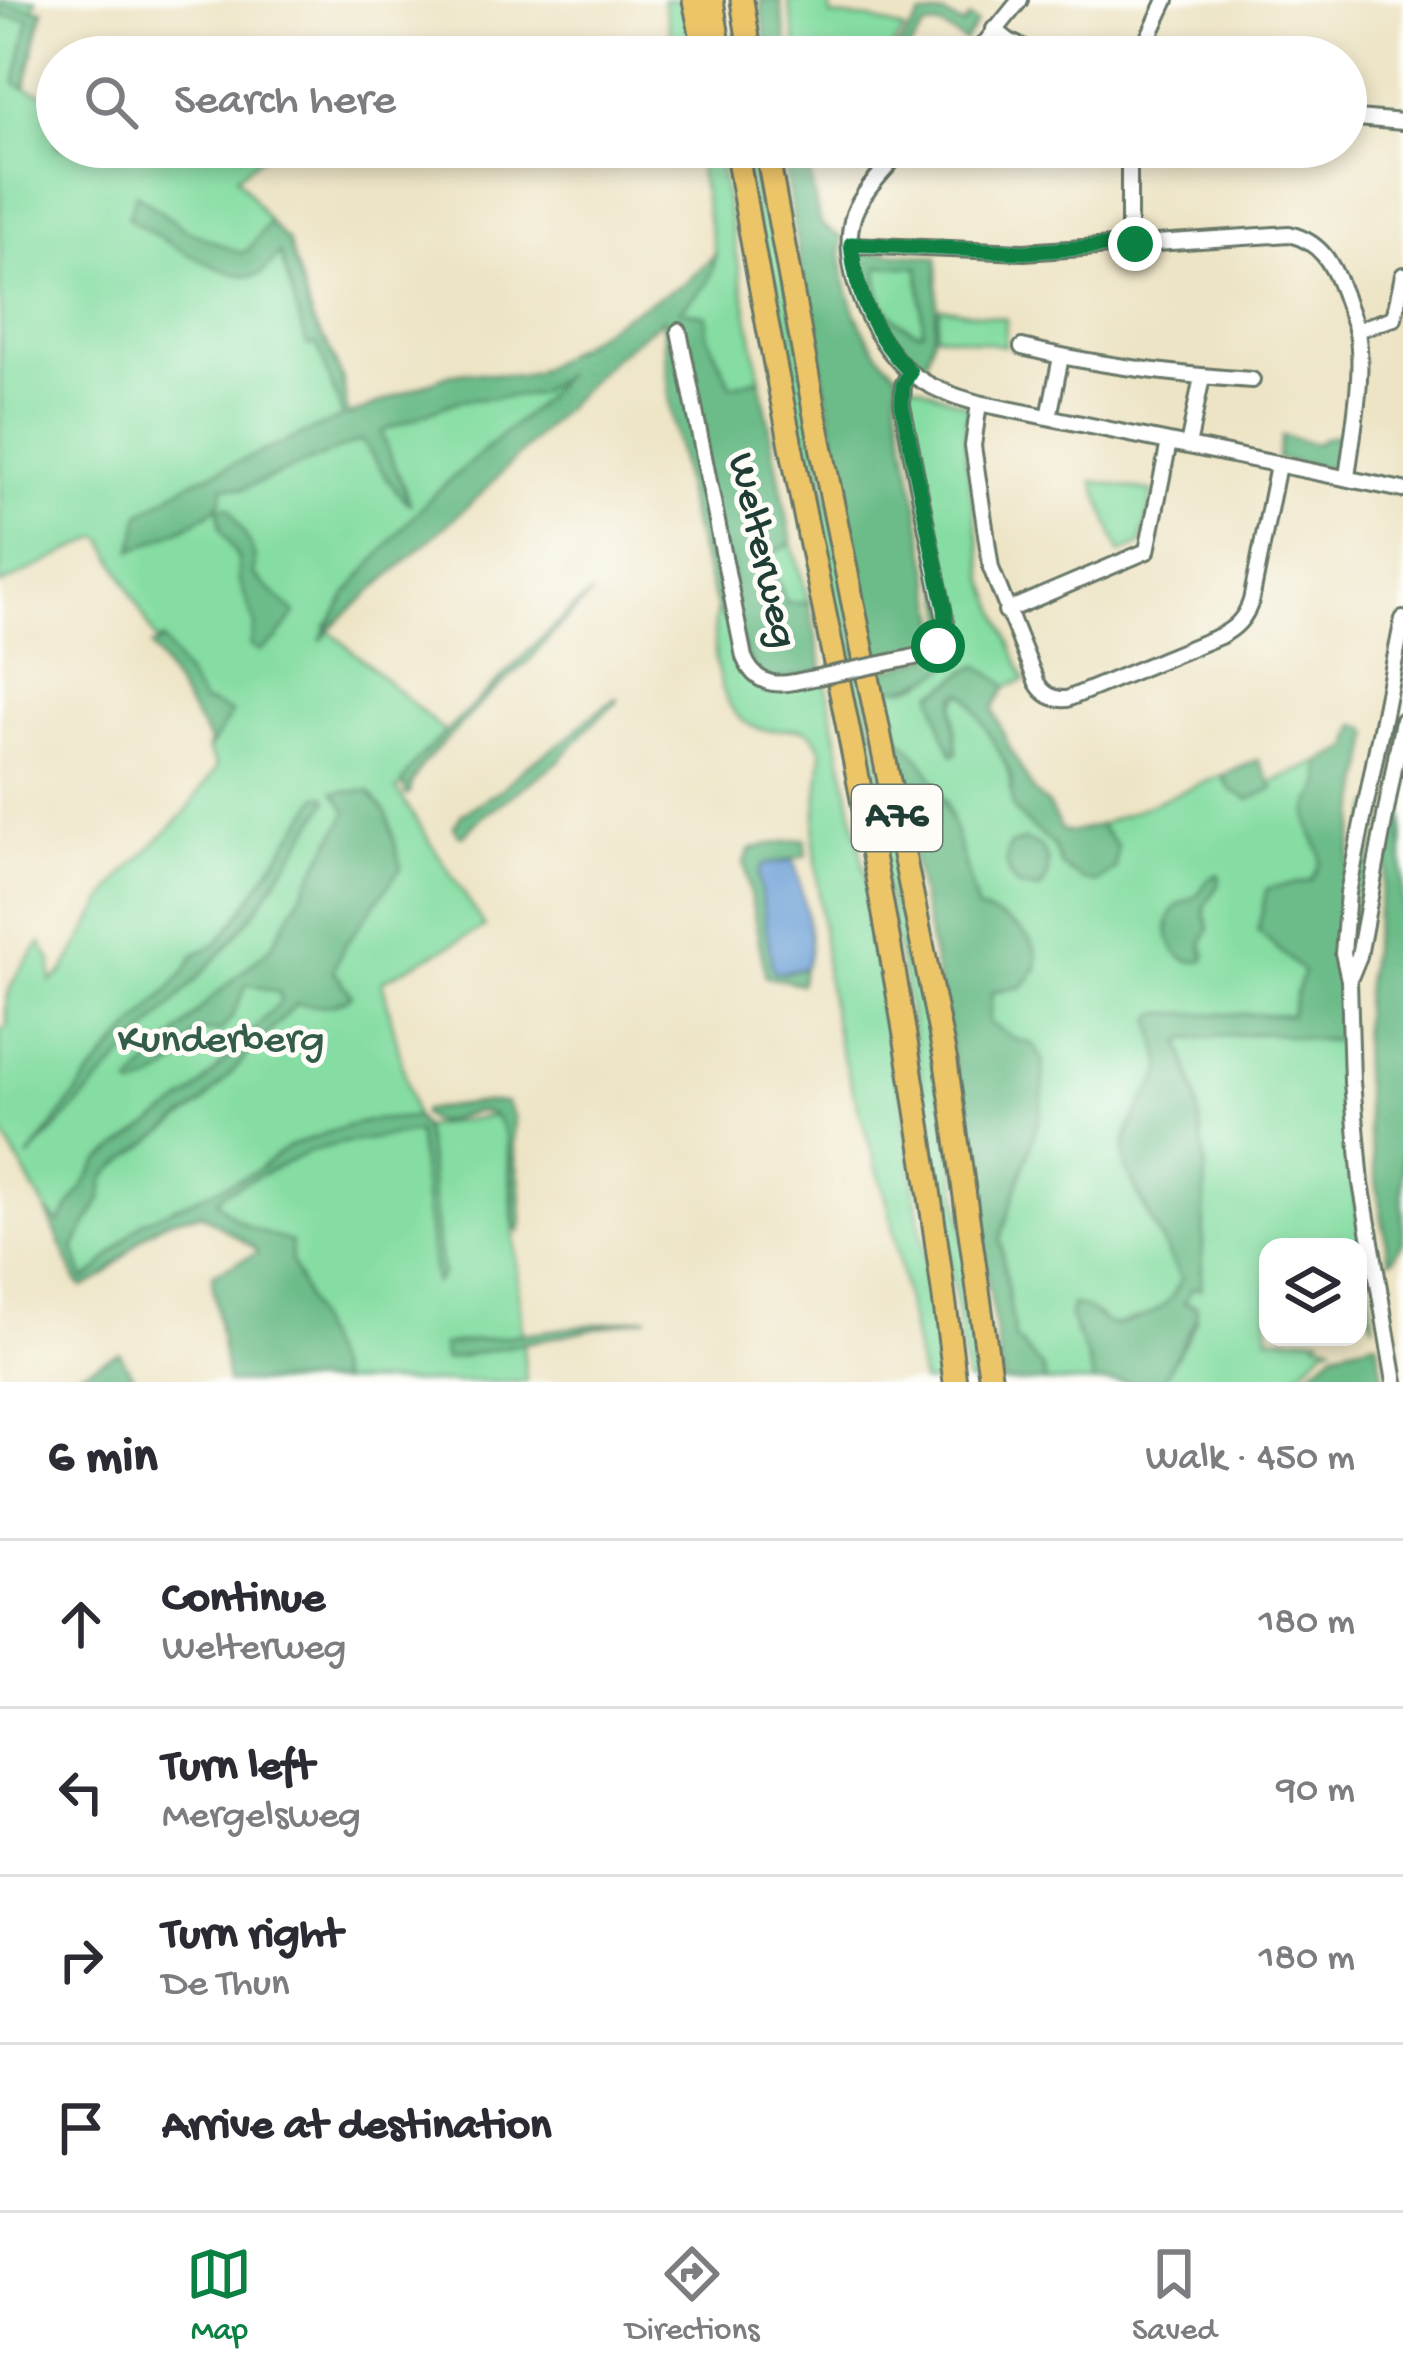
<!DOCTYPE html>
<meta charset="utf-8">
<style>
body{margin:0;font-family:"Gochi Hand",sans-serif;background:#f2f2f3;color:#2b2b33}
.controls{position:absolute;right:36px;bottom:36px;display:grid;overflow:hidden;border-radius:24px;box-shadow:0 6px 18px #0003}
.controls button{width:108px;height:108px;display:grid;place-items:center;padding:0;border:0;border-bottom:3px solid #e1e1e2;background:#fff;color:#2b2b33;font:60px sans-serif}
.stop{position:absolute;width:36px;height:36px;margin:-27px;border:9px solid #0b8043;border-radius:50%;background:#fff}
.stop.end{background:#0b8043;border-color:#fff;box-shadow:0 3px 12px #0008}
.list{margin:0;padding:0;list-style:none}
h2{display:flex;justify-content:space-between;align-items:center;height:156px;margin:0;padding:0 48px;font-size:51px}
h2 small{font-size:39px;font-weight:400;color:#7c7c81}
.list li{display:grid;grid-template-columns:78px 1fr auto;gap:36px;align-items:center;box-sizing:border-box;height:168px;padding:0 48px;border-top:3px solid #e1e1e2}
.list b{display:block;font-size:45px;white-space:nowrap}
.list p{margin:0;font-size:39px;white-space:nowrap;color:#7c7c81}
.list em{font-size:39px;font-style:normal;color:#7c7c81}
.icon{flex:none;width:66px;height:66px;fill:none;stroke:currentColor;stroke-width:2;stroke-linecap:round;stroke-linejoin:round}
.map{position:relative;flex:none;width:1403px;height:1382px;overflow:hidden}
.search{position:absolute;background:#fff;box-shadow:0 6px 18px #0003;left:36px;right:36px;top:36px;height:132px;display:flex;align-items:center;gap:30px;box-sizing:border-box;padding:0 42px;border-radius:66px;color:#7c7c81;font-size:45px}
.sheet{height:828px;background:#fff}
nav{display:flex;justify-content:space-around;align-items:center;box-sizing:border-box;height:168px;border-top:3px solid #e1e1e2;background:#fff;font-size:33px;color:#7c7c81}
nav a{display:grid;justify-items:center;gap:6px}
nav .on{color:#0b8043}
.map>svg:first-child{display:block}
.green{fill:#85dda3;stroke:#528d6c;stroke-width:3;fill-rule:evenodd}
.forest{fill:#6cbc89;stroke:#467c5e;stroke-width:3;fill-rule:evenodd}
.water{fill:#6a9fd7;stroke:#446e86;stroke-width:3}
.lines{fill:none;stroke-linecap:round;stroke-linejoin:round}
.minor-casing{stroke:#677767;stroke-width:20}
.highway-casing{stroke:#677767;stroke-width:27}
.minor{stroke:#fff;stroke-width:14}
.highway{stroke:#edc569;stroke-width:21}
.minor-bridge-casing{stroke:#677767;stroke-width:20;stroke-linecap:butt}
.minor-bridge{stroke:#fff;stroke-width:14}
.route{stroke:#0b8043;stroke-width:15}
.labels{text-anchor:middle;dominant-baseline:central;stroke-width:10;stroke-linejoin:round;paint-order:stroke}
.shield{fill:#fdfcf7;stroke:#62766e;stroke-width:3}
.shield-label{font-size:39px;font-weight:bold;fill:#1f3d34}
.street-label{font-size:42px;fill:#1f3d34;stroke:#fdfcf7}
.park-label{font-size:42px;fill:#335d4a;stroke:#fdfcf7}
</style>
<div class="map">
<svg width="1403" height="1382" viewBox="0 0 1403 1382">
<rect width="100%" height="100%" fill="#fdfcf7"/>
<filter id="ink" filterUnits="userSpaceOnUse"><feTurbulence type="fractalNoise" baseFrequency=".00833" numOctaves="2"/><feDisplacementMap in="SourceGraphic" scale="24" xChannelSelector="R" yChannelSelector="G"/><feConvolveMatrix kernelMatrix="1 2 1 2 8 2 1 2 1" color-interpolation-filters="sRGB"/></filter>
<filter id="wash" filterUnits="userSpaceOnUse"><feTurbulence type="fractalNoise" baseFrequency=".004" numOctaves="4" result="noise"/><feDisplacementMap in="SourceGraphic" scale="48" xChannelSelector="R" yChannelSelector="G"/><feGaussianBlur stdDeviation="2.7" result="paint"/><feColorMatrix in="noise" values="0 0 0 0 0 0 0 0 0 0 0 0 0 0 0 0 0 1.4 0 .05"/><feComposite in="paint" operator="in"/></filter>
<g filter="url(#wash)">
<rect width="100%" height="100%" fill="#ede4c5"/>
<!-- green -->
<path class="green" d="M0,0H36L33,8L43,10L25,88L57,97V147H275L237,176L269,222L268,224H271L288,242L313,323L327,344L342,379L347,416L460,388L551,382L582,364L325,627L447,734L397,790L485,927L382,981L415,1117L422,1127L504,1114L526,1382H227L257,1253L256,1249L201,1214C189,1216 175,1217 164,1223C131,1237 116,1279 81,1286L46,1210L0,1129V1033L8,1024C0,992 20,968 41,943L51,961V982L63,972L103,902L125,873L185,813L217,767L208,750L211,736L163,639L157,642L103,539L99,537L0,585Z
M663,0H683L696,57H676Z
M788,0H829L831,16L871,19L905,30L885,57H799Z
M695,147H716L760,378L731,386L707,335L706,316L680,311C699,289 712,287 715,255Z
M742,147H761L949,1128L985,1382H967L937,1168L906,990Z
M879,266L919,267L923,331L921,332C891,324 873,298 879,266Z
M940,307L1006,319L1005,346L935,334Z
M912,383L968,406L965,441L966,460L985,579L1025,680L1006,687L1001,681L967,670L944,689L934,692L957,753C954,733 946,707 962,692L970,700C984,726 1013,763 1010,791L1053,845L1061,865L1071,873L1115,869L1117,845L1099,825L1223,775L1227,785L1273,789L1272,782L1320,762L1322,781L1314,836L1321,851L1322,859L1319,870L1310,881L1268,888L1258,930L1303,971L1290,1015L1160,1013L1156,1014L1152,1020L1163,1070C1151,1094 1128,1119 1124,1147C1121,1174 1168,1252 1181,1279L1170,1301L1151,1314L1116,1325L1106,1323L1098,1314L1074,1331L1082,1342L1094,1382H1046L1023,1346L1015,1339L1000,1240L1018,1177L1031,1148L1030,1043L1017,1041L989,1023L992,992L1003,991L1037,970C1038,936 1011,928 986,911L978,910L946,801L888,731L879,683C918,700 939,671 963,645C961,612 962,589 938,565L905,412L907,389ZM1040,847C1048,861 1052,879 1039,890L1017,886L1009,875ZM1218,886C1210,898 1199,908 1208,922L1202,944L1206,954L1167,927C1174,908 1175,909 1192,899C1202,893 1206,889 1218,886Z
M1093,481L1153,492L1140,545L1120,553Z
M792,543L809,603L786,604L768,554Z
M717,609L739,637L823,670L880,946L943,1382H922L888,1204L838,1041L827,981L814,839L822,752C809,713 785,737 757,728C717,716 709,643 717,609Z
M1376,804L1380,807L1353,956L1349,967C1351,912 1360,859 1371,806Z
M1267,1033L1328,1041L1340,1039L1351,1161L1374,1325L1358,1292V1247H1268V1337H1320L1317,1341L1334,1344L1325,1347L1290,1382H1162L1192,1330L1196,1318L1195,1305L1184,1303L1192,1288H1201L1206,1170L1196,1096L1181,1043L1184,1039Z"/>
<!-- forest -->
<path class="forest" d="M760,0H780L789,57H768Z
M0,5L42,10L25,88L15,83L29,19L0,16Z
M945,15L963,26L969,18L977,23L965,42L941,26L925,27L904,57H891L921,16Z
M781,147H804L819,220L824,227L841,237C839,286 861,342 899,374L896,395L940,625L934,642L915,651L877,656L797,245Z
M136,194L185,229L240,253L248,250L269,222L288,242L313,323L327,344L342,378L348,416L448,375L466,372L520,376L536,372L622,317L685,283L715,255C712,290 700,287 681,310L706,316L707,335L731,386L760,378L792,543L768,555L786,603H809L823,670L776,680L755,672L739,637L717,609L690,514L670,405L663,319L614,357L480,495L336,623L320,641L347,593L403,527L435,493L538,404L565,374L540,392L531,395L458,401L381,432L411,505L397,492L361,440L243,489L223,486C222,497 223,498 217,506C203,521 153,542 133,550L140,514L189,483L343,417L317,344L308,346L306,342L280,253C274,259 268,270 260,274C235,287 151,233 128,218Z
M862,251L937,257C938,297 938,333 923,370C880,338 869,306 859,256ZM879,266L919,267L923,330L921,332C891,324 873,297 879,266Z
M1344,433L1341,465L1337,470L1277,459L1282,436L1316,444L1325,438Z
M218,507L230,508C240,531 261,549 253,574L295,613L277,639L260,651L250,646L255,624L239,580L238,559L221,529Z
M938,565C942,570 948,573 951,579C960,592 968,638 960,652C953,666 937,675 923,681C905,689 897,691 879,683L876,671C966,653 952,647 938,565Z
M592,594L550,636L532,658L487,697L422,765L412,783L410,794L406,795L403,781L416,761L573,608Z
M164,641L204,703H210L232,713L208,750L210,742L151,646Z
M979,666L1001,681L1006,687L993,709L1008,745L1034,792L1048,805L1061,830L1070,833L1099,825L1117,846L1115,869L1097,883L1083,880L1061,865L1053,845L1020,817L1012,806L1011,777L1006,764L970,700L962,692L956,695L953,707L957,753L953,755L943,733L933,696L934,692C952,687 961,670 979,666Z
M616,698L618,701L589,727L559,761L479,819L464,835H459L454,827L462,814L500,790L525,767L570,737L584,722Z
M1356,725L1367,728L1371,734L1339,919L1340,1039C1315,1043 1288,1033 1262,1033C1236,1033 1210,1039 1184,1039L1181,1043L1196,1096L1206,1170L1201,1289L1192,1288L1184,1303L1197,1307L1196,1318L1162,1382H1094L1088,1359L1070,1317L1072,1305C1096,1307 1101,1324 1113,1325C1117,1326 1129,1322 1132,1321C1157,1313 1171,1304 1181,1279L1126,1168C1119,1131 1148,1101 1163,1070L1152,1020L1156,1014L1160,1013L1290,1015L1303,972L1258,931L1266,891L1268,888L1310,881C1333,851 1311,847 1308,818C1307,802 1319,795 1322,781C1322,780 1320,763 1320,762L1350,748Z
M888,731C946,763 959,851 978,910C1014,919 1062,951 1022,987L992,992L989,1023L1017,1040L1030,1043L1037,1049L1043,1062L1044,1081L1040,1116L1000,1240L1015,1339L1042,1367L1046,1382H1003L960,1092Z
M1258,760L1274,788L1249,800L1231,790L1223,775Z
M369,791L387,814L401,868L345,945L333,970L352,995C335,1009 316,1006 296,1004L202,1104L113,1169L104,1179L102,1197L74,1248L84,1280L96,1271L142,1222L255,1172L289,1146L347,1126L374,1120L415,1117L423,1127L427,1146L442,1275L435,1283L417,1132L337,1144L309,1152L224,1193L217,1200C234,1224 264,1234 291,1242L292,1263L340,1382H227L212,1279L213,1274L257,1253L256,1249L201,1213C189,1216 173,1217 162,1223C131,1239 116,1275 83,1287L77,1282L46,1210L59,1223L99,1161L192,1095L280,1002V993L247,984L232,1017L220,1032L198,1031C189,1040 188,1049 181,1059C172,1072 149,1083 134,1089L130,1086L208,1001L271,947L345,817L347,811L334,792Z
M319,796H326L328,801L255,912L222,952L28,1158L94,1070L182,975L195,954L216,944L236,919Z
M1400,812H1403L1401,1054L1403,1241L1393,1259L1389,1260C1377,1182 1359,1100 1363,1021C1366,957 1382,892 1394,829Z
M805,839L806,856L763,865L758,875L772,966L782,974L804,968L801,984L766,977L744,862L750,850L766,845Z
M1024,840C1028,842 1038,844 1041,848C1052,860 1049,880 1039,890L1017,886C1008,873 1003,861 1009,846Z
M1218,874L1220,879C1212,905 1198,898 1209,928L1202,944L1205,960C1178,970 1158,934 1174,910C1180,900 1190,902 1198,894C1206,885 1205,879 1218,874Z
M484,1102H506L514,1117L513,1142L520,1184L522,1223L519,1232L514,1221C514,1198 514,1118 486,1112C462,1107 441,1135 422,1114L423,1110Z
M648,1317L445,1360L442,1345Z
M1377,1341L1384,1382H1322L1305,1376L1335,1351Z
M120,1353L136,1382H59L119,1353Z"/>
<!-- water -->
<path class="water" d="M791,861L795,863C800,890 819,945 804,968L775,973L772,966L758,875L763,865Z"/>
</g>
<g filter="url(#ink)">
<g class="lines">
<!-- minor casing -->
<g class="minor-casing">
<path id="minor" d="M994,29L1009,41L1028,50L1125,51L1153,57
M974,57L1020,0
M1139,57L1166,0
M1346,117L1403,122
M904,147C888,167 863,190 854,214C837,265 872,341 911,373C931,389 955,397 979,403L1403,490
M1129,147V245
M851,245L1024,252L1289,234C1321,242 1332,263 1343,292C1347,304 1352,316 1356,328C1366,368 1352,435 1347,478
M1356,330L1394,318L1403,275
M679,331L744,657C753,680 770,687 794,682
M1022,347C1097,366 1176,375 1252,380
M910,372L903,385L902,405L946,624C943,645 931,654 910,658
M979,403L973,446L991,568L1037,683C1044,695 1054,700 1067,699L1220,636C1236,628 1245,618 1251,601L1278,465
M1049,417L1061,357
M1188,446L1202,377
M1006,611L1147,551L1169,442
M1349,980L1359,956L1403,720
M1395,1382L1361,1183L1352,1082L1349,980L1343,953L1348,893L1403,619"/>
</g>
<!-- highway casing -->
<g class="highway-casing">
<path id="highway" d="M694,0L706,57
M712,0L721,57
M742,0L751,57
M736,147C775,386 829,623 874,861C907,1033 933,1208 955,1382
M766,147L816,421L946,1062L991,1382"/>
</g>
<!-- minor -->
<use href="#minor" class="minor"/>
<!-- highway -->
<use href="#highway" class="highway"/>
<!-- minor-bridge casing -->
<g class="minor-bridge-casing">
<path id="minor-bridge" d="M794,682L910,658"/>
</g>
<!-- minor-bridge -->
<use href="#minor-bridge" class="minor-bridge"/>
</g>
</g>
<g class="lines" filter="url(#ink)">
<!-- route -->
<path class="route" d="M938,646L946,629L945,610L902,405L903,385L910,372C874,335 856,297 851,244L1024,252L1135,244"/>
</g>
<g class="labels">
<!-- shield labels -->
<rect class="shield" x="852" y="785" width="90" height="66" rx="9"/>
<g class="shield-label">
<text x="897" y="818">A76</text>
</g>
<!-- street labels -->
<g class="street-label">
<text transform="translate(760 551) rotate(77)">Welterweg</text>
</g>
<!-- park labels -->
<g class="park-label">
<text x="221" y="1042">Kunderberg</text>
</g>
</g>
</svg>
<div class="controls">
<button><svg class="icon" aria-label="layers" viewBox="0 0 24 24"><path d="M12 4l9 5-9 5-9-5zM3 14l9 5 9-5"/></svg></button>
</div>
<div class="stop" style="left:938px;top:646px"></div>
<div class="stop end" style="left:1135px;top:244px"></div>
<div class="search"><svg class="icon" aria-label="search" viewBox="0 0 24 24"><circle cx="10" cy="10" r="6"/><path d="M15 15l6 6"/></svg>Search here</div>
</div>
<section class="sheet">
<h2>6 min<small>Walk · 450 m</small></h2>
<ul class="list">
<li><svg class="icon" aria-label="ahead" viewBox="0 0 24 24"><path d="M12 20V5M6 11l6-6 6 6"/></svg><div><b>Continue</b><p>Welterweg</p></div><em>180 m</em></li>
<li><svg class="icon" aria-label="left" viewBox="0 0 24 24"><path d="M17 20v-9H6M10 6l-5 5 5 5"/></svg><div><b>Turn left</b><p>Mergelsweg</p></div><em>90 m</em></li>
<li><svg class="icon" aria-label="right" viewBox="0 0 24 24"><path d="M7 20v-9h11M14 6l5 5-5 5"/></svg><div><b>Turn right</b><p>De Thun</p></div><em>180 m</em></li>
<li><svg class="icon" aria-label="arrive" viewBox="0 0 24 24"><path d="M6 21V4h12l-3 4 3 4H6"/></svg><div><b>Arrive at destination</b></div></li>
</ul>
</section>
<nav>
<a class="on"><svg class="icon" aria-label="map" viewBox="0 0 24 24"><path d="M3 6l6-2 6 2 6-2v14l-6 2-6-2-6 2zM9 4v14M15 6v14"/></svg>Map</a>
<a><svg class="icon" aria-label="directions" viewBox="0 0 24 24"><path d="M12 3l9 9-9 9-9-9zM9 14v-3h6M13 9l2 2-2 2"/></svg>Directions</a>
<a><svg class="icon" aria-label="saved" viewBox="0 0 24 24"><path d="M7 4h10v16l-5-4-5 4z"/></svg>Saved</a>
</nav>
